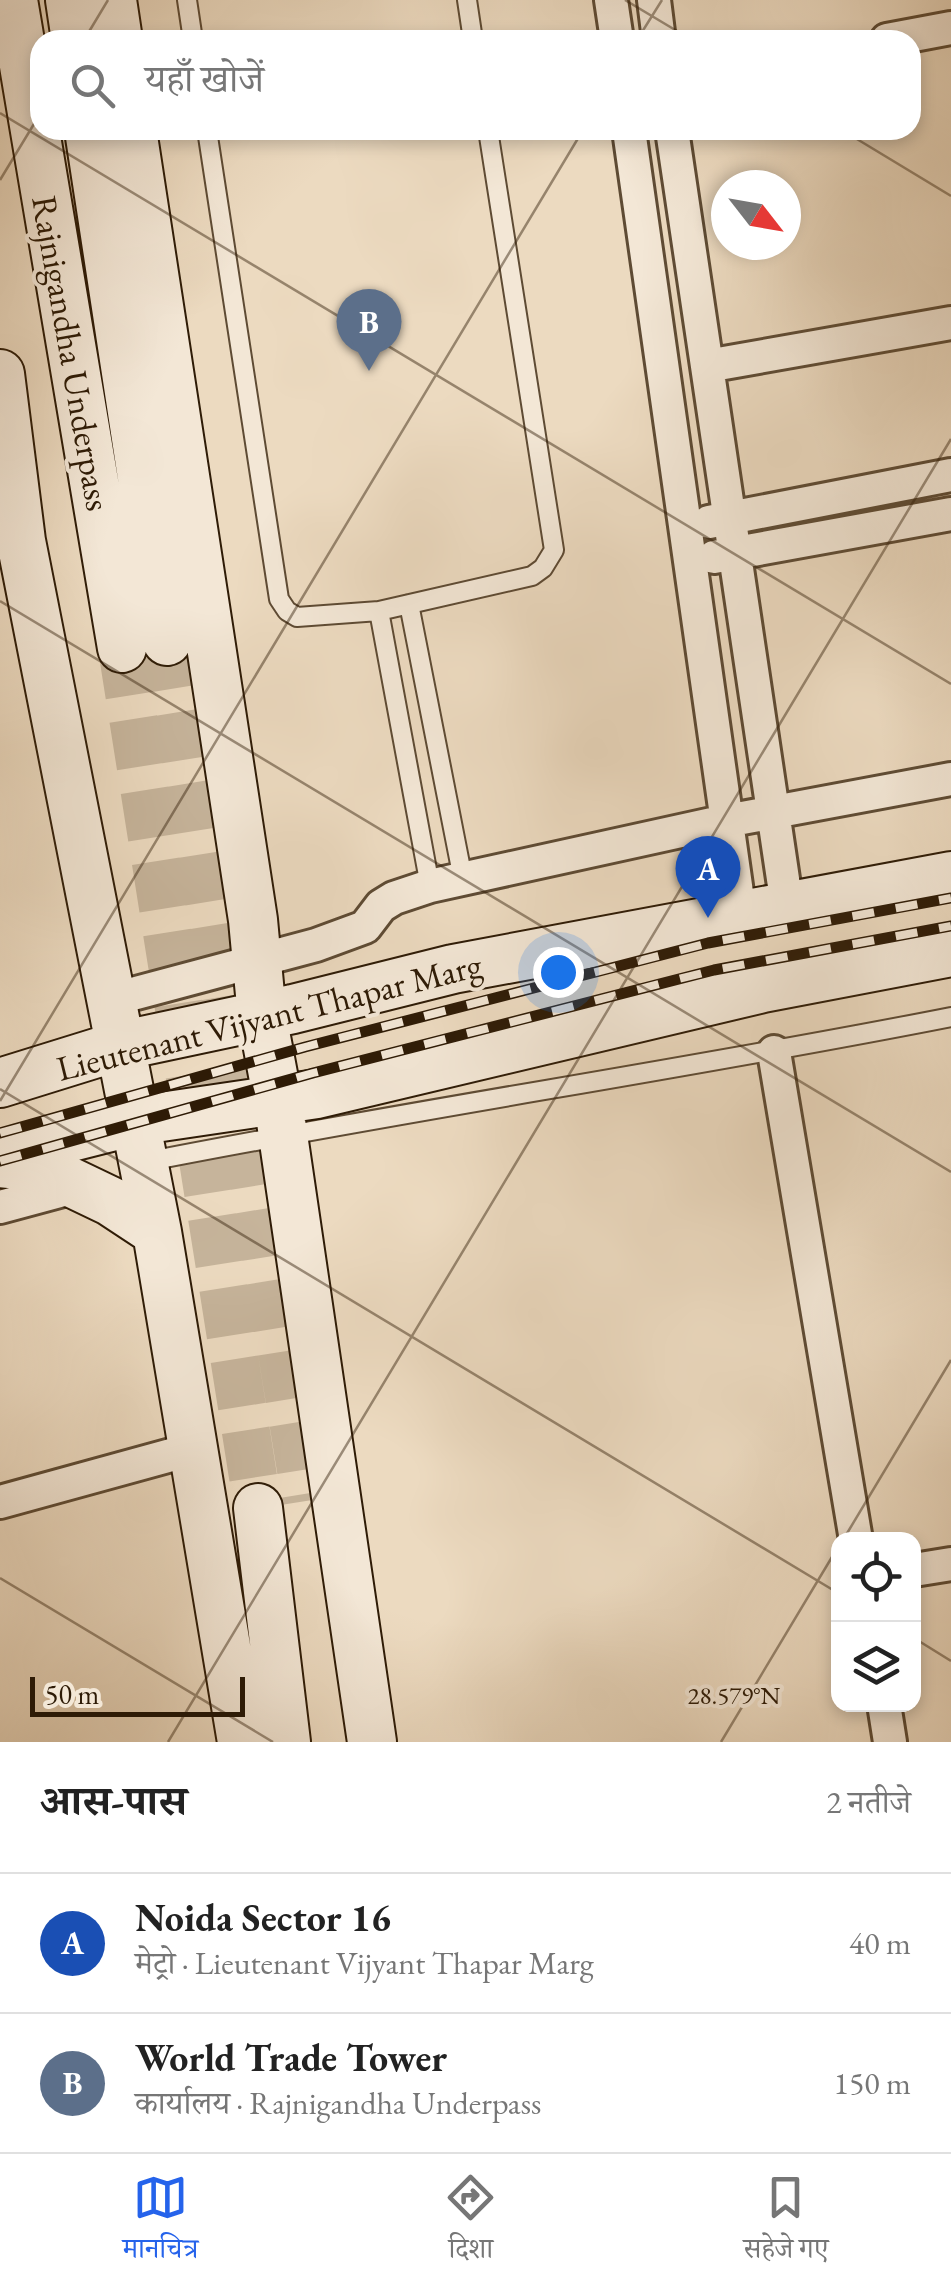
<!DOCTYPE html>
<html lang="hi">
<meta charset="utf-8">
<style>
body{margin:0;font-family:"EB Garamond","Noto Serif Devanagari",serif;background:#f6f6f6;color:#222}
.controls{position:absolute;right:30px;bottom:30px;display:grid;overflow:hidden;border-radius:20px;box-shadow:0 5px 15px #0003}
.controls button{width:90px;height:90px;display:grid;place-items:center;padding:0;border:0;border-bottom:2px solid #e0e0e0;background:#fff;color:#222;font:50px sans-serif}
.compass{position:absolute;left:711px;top:170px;width:90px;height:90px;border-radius:50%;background:#fff;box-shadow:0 5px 15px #0003;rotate:121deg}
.scale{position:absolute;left:30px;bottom:25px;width:215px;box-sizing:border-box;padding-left:10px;border:5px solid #2e1b06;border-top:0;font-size:28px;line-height:35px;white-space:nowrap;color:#2e1b06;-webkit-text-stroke:8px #f3e7d6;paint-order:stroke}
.you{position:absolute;left:558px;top:972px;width:35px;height:35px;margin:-25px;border:8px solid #fff;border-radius:50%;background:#1a73e8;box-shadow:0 0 0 15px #1a73e833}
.badge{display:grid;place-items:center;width:65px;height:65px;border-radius:50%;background:#2563eb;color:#fff;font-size:32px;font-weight:700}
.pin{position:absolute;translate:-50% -82px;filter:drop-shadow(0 2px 5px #0008)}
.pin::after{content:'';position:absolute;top:52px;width:35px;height:30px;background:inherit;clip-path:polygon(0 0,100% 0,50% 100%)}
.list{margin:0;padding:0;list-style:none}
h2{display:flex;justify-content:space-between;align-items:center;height:130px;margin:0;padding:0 40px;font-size:42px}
h2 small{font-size:32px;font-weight:400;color:#767676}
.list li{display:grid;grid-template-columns:65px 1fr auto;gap:30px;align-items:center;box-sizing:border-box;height:140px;padding:0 40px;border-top:2px solid #e0e0e0}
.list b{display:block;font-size:38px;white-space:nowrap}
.list p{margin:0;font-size:32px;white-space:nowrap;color:#767676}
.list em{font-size:32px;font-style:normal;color:#767676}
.icon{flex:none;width:55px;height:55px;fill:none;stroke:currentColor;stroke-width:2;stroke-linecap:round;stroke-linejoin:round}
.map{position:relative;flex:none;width:951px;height:1742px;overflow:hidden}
.search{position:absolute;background:#fff;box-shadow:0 5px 15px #0003;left:30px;right:30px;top:30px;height:110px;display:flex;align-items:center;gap:25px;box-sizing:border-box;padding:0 35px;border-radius:30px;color:#767676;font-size:38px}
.sheet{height:410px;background:#fff}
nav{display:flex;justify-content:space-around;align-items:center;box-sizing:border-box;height:140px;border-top:2px solid #e0e0e0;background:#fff;font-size:28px;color:#767676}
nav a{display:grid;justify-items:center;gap:5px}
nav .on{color:#2563eb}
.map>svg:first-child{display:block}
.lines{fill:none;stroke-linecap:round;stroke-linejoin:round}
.secondary-tunnel{stroke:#c6b49b;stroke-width:48;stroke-dasharray:48 24;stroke-linecap:butt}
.lane-casing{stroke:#5e4b34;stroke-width:22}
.street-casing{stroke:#5e4b34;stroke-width:38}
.secondary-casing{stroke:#2e1b06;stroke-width:52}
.lane{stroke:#f3e7d6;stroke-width:18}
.street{stroke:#f3e7d6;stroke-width:32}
.secondary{stroke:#f3e7d6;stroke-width:48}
.rail-casing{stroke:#2e1b06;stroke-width:11}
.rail{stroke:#f3e7d6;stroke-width:8;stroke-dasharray:22;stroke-linecap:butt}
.ticks{fill:none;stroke:#2e1b06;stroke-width:2.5;stroke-opacity:0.45}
.labels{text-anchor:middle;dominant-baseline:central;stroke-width:8;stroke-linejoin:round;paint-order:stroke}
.street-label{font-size:35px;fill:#2e1b06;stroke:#f3e7d6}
.ticks-label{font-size:25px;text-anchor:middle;fill:#2e1b06;stroke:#f3e7d6;stroke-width:8;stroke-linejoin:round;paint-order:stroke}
</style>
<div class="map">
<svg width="951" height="1742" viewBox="0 0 951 1742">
<rect width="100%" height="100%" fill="#ecdac0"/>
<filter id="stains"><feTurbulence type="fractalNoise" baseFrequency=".002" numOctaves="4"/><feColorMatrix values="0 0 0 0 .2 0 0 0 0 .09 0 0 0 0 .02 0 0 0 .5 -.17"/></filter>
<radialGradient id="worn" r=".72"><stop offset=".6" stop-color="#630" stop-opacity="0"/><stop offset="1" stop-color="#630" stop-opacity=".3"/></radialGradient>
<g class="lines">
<!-- secondary-tunnel -->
<path class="secondary-tunnel" d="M167,641L306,1501
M122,648L258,1508"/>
<!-- lane casing -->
<g class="lane-casing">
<path id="lane" d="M187,0L193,40
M467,0L473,40
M207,130L279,599L287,611L297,617L379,611L532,576L543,568L554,550L488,130
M409,604L463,879
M379,611L430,886
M145,1162C413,1109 683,1070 951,1017"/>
</g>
<!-- street casing -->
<g class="street-casing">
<path id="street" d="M611,0L617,40
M654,0L659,40
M887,40L951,28
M629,130L740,914
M672,130L787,906
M707,366L951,323
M709,522L951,475
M714,557L951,514
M110,1000L316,945L365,927L381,906L394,898L430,886L726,821L951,779
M774,1052L856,1540
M0,1207L78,1186
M0,1502L193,1449
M914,1570L951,1564
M884,1704L890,1742"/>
</g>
<!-- secondary casing -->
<g class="secondary-casing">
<path id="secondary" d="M13,0L122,648
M70,0L76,40
M112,0L118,40
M89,130L167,641
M132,130L253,920L262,1016L278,1101L372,1742
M0,374L21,541L157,1232L242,1742
M0,1083L119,1046L293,1009L453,969L951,876
M0,1155L134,1121L317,1094L763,988L951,952
M0,1163L39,1167L110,1201L157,1232
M258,1508L286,1742"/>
</g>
<!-- lane -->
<use href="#lane" class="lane"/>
<!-- street -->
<use href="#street" class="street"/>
<!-- secondary -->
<use href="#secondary" class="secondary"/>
<!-- rail casing -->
<g class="rail-casing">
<path id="rail" d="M0,1133L305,1047L708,943L951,898
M0,1161L313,1073L714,970L951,926"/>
</g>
<!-- rail -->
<use href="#rail" class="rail"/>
</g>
<!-- ticks -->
<path class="ticks" d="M625,0L692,40M84,40L108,0M637,40L662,0M0,113L951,684M842,130L951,196M0,180L40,114M0,601L951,1172M0,1089L838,1593M0,1101L583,130M843,1540L951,1360M0,1578L273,1742M914,1638L951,1661M168,1742L951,439M721,1742L838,1547"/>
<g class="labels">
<!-- street labels -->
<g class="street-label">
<text transform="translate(72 353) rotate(80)">Rajnigandha Underpass</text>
<text transform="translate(269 1016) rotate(-14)">Lieutenant Vijyant Thapar Marg</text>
</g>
</g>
<g class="ticks-label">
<text x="734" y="1704">28.579°N</text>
</g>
<rect width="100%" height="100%" filter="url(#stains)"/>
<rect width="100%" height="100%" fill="url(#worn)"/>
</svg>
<div class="controls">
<button><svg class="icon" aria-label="locate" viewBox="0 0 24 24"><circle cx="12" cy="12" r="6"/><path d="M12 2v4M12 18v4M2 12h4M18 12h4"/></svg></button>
<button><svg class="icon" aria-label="layers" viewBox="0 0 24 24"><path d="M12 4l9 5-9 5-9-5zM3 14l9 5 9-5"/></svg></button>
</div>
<svg class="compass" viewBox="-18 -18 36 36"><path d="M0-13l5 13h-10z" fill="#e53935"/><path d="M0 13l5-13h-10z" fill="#767676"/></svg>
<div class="scale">50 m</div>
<div class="you"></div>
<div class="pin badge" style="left:708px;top:918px;background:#1a4fb4">A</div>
<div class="pin badge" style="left:369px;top:371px;background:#5c6f8a">B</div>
<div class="search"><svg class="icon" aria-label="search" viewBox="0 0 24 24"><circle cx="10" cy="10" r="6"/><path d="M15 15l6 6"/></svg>यहाँ खोजें</div>
</div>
<section class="sheet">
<h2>आस-पास<small>2 नतीजे</small></h2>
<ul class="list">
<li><span class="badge" style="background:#1a4fb4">A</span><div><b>Noida Sector 16</b><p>मेट्रो · Lieutenant Vijyant Thapar Marg</p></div><em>40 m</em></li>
<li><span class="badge" style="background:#5c6f8a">B</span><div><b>World Trade Tower</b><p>कार्यालय · Rajnigandha Underpass</p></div><em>150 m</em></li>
</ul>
</section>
<nav>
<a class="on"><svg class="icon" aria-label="map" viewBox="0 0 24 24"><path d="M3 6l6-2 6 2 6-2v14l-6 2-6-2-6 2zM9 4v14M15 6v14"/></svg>मानचित्र</a>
<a><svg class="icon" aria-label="directions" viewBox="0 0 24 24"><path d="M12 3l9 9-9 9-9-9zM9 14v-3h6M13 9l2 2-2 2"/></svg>दिशा</a>
<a><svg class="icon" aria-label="saved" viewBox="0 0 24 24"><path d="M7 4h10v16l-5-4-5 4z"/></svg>सहेजे गए</a>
</nav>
